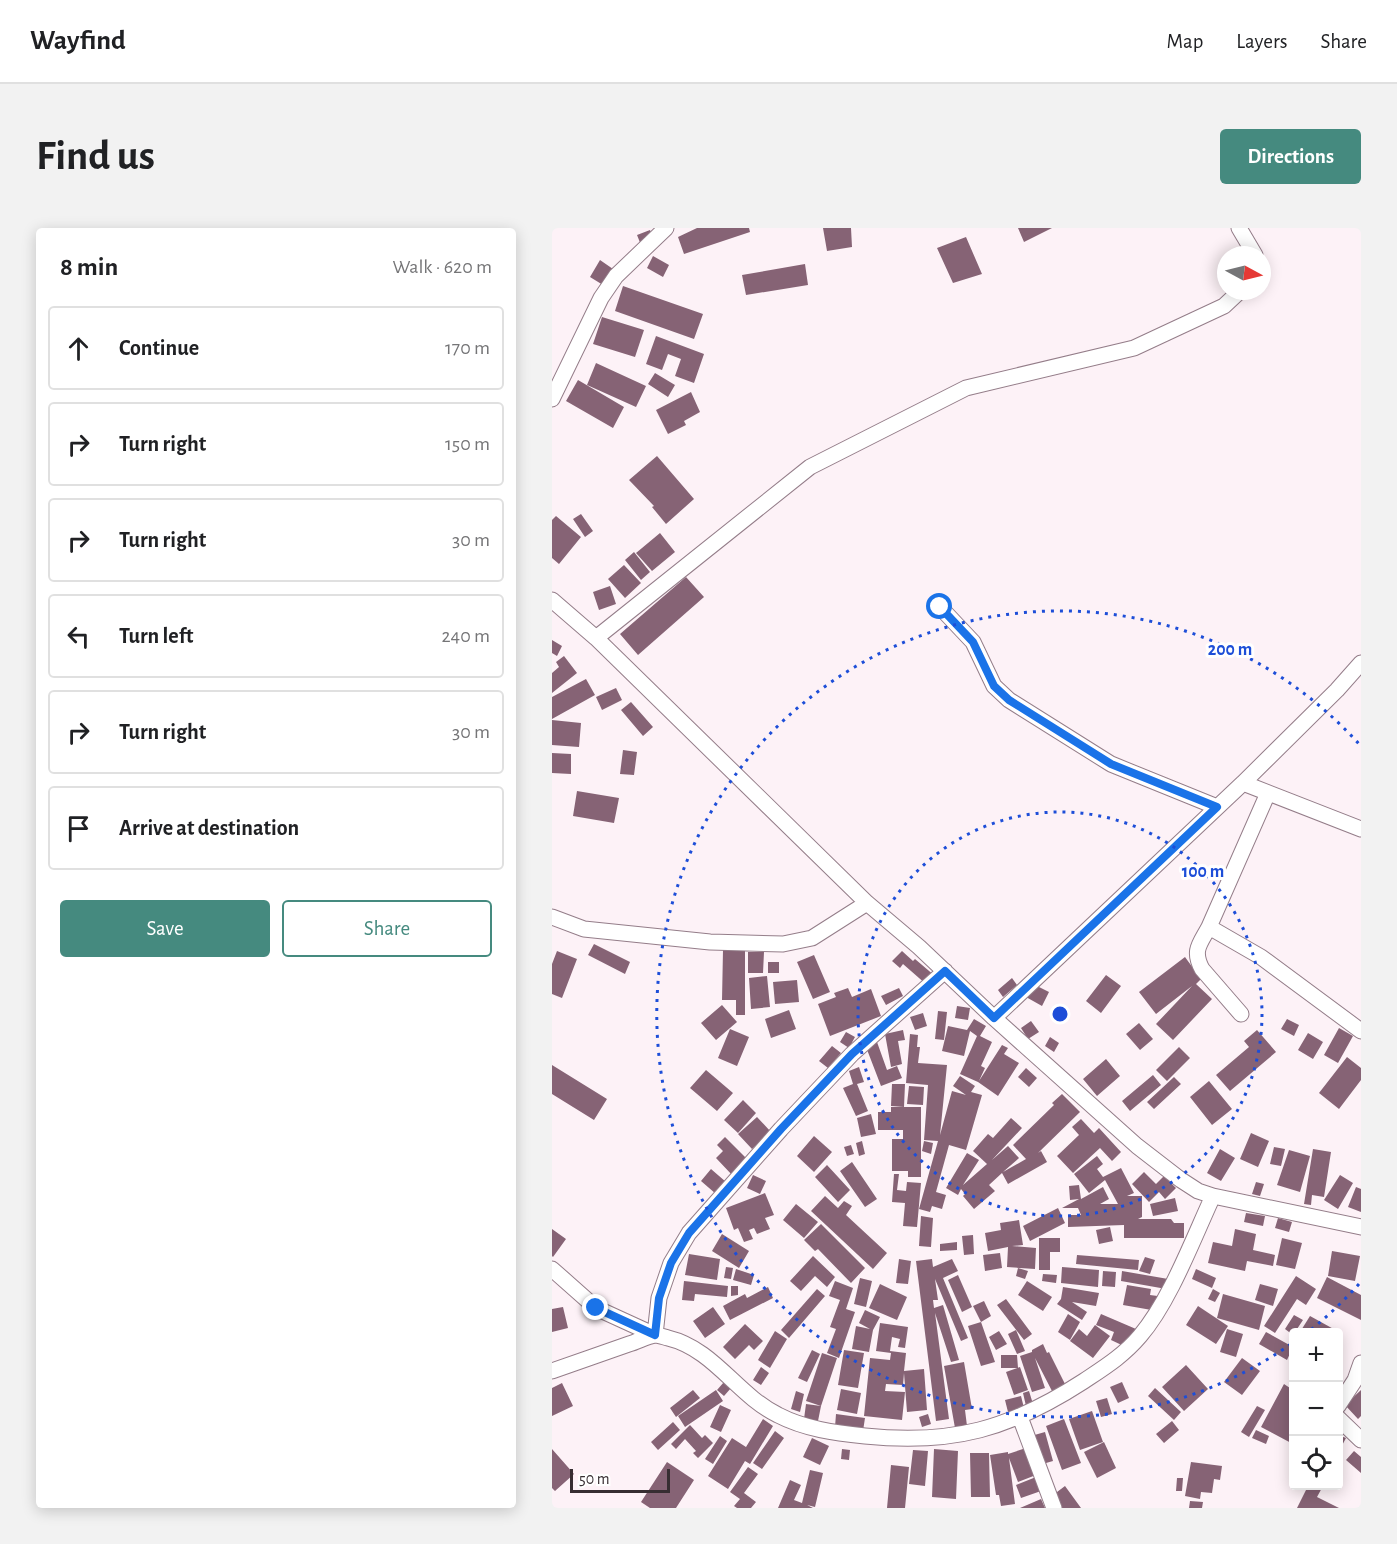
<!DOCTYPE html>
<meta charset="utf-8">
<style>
body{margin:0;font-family:"Alegreya Sans",sans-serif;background:#f2f2f2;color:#202124}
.controls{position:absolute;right:18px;bottom:18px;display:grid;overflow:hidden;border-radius:6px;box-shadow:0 3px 15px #0003}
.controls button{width:54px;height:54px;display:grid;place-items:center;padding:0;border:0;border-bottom:2px solid #e0e0e0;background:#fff;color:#202124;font:30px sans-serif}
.compass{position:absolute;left:665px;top:18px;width:54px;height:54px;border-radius:50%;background:#fff;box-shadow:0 3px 15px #0003;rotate:97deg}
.scale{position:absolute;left:18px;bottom:15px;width:100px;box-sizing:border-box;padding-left:6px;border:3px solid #372e32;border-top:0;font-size:16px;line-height:21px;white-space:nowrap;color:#372e32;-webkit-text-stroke:4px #fff;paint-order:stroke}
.stop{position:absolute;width:18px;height:18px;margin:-14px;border:4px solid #1a73e8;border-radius:50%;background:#fff}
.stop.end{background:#1a73e8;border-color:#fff;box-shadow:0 2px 6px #0008}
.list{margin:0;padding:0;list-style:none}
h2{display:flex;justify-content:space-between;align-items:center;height:78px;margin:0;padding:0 24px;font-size:26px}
h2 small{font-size:20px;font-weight:400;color:#757577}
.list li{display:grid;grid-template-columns:39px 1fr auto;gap:18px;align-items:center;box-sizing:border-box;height:84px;margin:0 12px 12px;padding:0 12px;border:2px solid #e0e0e0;border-radius:6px}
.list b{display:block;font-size:22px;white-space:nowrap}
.list em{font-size:20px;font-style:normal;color:#757577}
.actions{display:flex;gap:12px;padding:18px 24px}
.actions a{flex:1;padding:14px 0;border:2px solid #458a7f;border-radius:6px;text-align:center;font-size:21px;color:#458a7f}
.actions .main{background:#458a7f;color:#fff}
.icon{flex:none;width:33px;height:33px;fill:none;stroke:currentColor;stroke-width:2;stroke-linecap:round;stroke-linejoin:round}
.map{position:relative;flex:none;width:809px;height:1280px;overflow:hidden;border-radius:6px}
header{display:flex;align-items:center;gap:36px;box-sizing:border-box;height:84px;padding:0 30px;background:#fff;border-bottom:2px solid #e0e0e0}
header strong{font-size:28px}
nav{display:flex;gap:33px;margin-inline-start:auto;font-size:21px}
.intro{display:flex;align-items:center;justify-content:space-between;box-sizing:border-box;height:144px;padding:0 36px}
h1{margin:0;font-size:42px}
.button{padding:15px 27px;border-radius:6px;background:#458a7f;color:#fff;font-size:21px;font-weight:700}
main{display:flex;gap:36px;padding:0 36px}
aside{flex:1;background:#fff;border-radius:6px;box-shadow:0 3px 15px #0003}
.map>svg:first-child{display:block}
.building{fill:#866375}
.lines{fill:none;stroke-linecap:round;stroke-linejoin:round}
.street-casing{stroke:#947d89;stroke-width:17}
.street{stroke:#fff;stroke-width:15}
.route{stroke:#1a73e8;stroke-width:8}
.ring{fill:none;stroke:#1d4ed8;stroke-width:3;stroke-dasharray:3 6}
.centre{fill:#1d4ed8;stroke:#fff;stroke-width:3}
.ring-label{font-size:18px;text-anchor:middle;font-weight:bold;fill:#1d4ed8;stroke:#fff;stroke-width:6;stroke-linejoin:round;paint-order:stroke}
</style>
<header>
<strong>Wayfind</strong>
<nav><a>Map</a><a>Layers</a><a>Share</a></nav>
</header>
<div class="intro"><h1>Find us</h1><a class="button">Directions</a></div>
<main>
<aside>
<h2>8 min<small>Walk · 620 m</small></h2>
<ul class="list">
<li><svg class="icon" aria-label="ahead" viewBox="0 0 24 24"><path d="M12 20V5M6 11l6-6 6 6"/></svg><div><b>Continue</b></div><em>170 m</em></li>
<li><svg class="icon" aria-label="right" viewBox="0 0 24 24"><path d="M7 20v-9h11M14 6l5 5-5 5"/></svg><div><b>Turn right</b></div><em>150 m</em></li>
<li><svg class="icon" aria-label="right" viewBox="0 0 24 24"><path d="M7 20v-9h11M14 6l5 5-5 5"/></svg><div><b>Turn right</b></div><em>30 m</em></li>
<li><svg class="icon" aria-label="left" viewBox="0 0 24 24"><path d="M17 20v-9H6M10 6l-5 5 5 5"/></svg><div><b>Turn left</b></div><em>240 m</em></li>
<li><svg class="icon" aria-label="right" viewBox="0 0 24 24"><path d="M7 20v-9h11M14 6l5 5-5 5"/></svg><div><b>Turn right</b></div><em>30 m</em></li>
<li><svg class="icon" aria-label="arrive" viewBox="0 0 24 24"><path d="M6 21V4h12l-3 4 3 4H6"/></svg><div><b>Arrive at destination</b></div></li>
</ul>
<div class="actions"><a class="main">Save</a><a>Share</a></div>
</aside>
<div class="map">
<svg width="809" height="1280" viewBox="0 0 809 1280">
<rect width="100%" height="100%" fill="#fdf2f7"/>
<!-- building -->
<path class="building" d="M145,0H197L198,4L132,26L126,9Z
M271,0H299L300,19L275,23Z
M466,0H500L472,14Z
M98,2L102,12L89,17L85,7Z
M414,9L430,46L401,55L385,20Z
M101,28L117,37L111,49L95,40Z
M48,32L61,41L51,57L38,49Z
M253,36L256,57L194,67L190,47Z
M71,58L151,86L142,111L63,83Z
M50,89L92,102L83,129L41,116Z
M104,108L152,126L142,155L123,148L129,131L116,126L110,142L94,136Z
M44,135L94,158L84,179L35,157Z
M103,145L123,157L116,169L96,156Z
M26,152L72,179L61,200L14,173Z
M139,164L148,184L132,193L134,197L116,206L104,182Z
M105,228L142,271L114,296L100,279L102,278L77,252Z
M29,286L41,303L33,309L21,291Z
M4,288L29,309L7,336L0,330V292Z
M108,305L123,324L100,343L84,325Z
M82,324L98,344L89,352L73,332Z
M72,337L89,355L73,370L56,351Z
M134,349L152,369L86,427L68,406Z
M58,358L64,376L47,382L41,364Z
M0,412L10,418L5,428L0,425Z
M12,428L25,445L0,465V445L7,439L4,434Z
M34,451L43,467L0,491V469Z
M64,460L70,472L50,482L44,469Z
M79,474L101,499L91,508L69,482Z
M0,492L29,495L27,519L0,517Z
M71,522L85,524L82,547L68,546Z
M0,525L19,526V546L0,545Z
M25,563L67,570L62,595L21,588Z
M42,716L78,734L73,746L36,727Z
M171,722H193V787H184V772H170Z
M5,723L25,731L10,770L0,766V736Z
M350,723L361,733L363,731L383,748L375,757L351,736L348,740L340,733Z
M196,724H212L211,745H196Z
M262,727L278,764L261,771L245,734Z
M633,729L649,751L644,756L660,771L621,812L604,796L640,758L604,786L587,764Z
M216,734H227V745H216Z
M554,747L569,758L549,785L534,773Z
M215,748L218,779L199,781L197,750Z
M460,750L465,757L451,769L446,762Z
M245,752L247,774L223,776L221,754Z
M481,756L497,764L490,778L474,769Z
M296,760L300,769L319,761L329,788L278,808L266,776L284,769L282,765Z
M347,760L351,768L334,777L329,768Z
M170,777L185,794L164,812L149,795Z
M405,778L418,780L416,792L403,790Z
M237,782L244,801L219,810L213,791Z
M386,783L395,784L392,812L383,811Z
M371,785L375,798L363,802L358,789Z
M422,791L434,798L428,808L440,814L429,838L433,840L427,853L450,817L456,820L452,826L467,835L446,868L426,854L408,846L425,808L418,803L412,828L390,823L396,798L415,802Z
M735,791L747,797L742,808L729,801Z
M479,793L487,804L476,811L469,800Z
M587,795L601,811L588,822L574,806Z
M787,800L801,808L786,835L772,827Z
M178,801L197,809L185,838L166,830Z
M351,802L353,812L346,813L350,836L339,839L333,806Z
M705,802L724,824L678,863L664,847L697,819L692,813Z
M294,804L303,809L297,820L288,814Z
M756,805L771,814L761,831L746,822Z
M358,806L366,807L365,819H368L366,835L395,837L388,907L400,863L414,867L401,858L408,848L423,858L419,864L430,867L414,922L397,917L384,964L394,967L390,981L380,978L378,984L367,981L386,913L372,912L376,857L354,855Z
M498,809L507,815L502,824L493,818Z
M325,814L335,842L345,838L350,850L329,858L314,819Z
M280,818L289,825L276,840L267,833Z
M627,819L638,830L615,853L604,842Z
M795,829L809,840V852L787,881L767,865Z
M554,831L568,848L545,868L531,851Z
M0,837L55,871L42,892L0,866Z
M307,839L312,854L305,856L316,883L304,888L291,860L301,856L297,843Z
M474,840L485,850L477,859L466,849Z
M154,842L181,865L165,883L138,860Z
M601,847L609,857L578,883L570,873Z
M622,849L629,856L602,881L595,874Z
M657,853L680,881L660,897L638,869Z
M340,856H353L352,879L339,878Z
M357,858L372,859L371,877L355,876Z
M510,866L528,884L486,925L489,923L495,934L456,956L450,945L437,957L443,963L422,981L411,968L413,966L409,961L406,967L394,960L415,925L427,932L411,957L435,936L421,923L436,906L441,910L459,890L470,900L440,932L456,918L467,930L451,944L474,931L461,917L502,877L500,875Z
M191,872L204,885L186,905L172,892Z
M339,879H369V949H356V943H340V911H351V902H326V884H339Z
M319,886L324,906L309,909L305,890Z
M205,889L219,904L200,921L186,906Z
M529,891L542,905L547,900L569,924L560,933L548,920L521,945L505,928L527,907L520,899Z
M699,905L717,913L706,939L688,931Z
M262,908L280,924L262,944L245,928Z
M173,909L196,932L181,948L164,930L171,923L165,917Z
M310,913L313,926L307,928L304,915Z
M372,913L381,915L379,926L370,923Z
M299,917L302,926L295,928L292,919Z
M722,919L733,921L729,938L718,936Z
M668,921L683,930L669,953L655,945Z
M761,921L779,924L772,969L760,967L759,977L752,976Z
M737,922L758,928L748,964L725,957Z
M545,928L551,936L545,941L551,949L569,940L582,965L575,968H590V989L586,991H619L622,995H632V1010H572V997L516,999V987H529L526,980H510L527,971L518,972L517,958L527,957L529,971L551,959L557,971L548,976H566L553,952L537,965L522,946Z
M300,934L325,971L313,979L288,943Z
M275,937L298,962L286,974L263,949Z
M159,941L174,954L164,966L149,953Z
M592,944L604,956L612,948L624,960L613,971L607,964L597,974L580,956Z
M342,946H347L345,962L354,963L355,954L369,955L365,999L351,998L353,975L340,974Z
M201,947L214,953L208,966L195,960Z
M788,947L801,955L786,981L772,972Z
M704,954L712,956L708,968L700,966Z
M804,959L809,961V984L796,979Z
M213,965L222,987L213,990L218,1001L205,1006L202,1000L197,1002L201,1011L192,1014L186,1000L182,1002L174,980Z
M273,968L286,980L292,973L300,978L294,987L335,1025L321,1041L259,983Z
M623,970L626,983L601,988L598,976Z
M244,976L266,994L252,1010L231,992Z
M506,980L513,995L478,1013L471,998Z
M694,985L713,988L711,998L692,994Z
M369,988L381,990L379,1019L367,1018Z
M726,990L740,994L737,1004L723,1000Z
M467,992L471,1017L460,1018L484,1020L483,1041L455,1039L456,1019L436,1023L433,1005L449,1002L448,995Z
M269,996L313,1040L299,1055L266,1021L263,1023L252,1012Z
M558,999L561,1013L547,1016L544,1002Z
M0,1001L14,1011L1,1029L0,1028Z
M683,1001L704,1006L701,1022L723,1027L721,1038L695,1033L693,1043L656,1035L661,1014L680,1018Z
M170,1006L197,1023L187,1040L160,1023Z
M421,1007L422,1026L412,1027L410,1008Z
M487,1010H508V1024H498V1042H487Z
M730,1010L750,1015L743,1041L724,1037Z
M405,1014V1022L388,1023V1016Z
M780,1023L808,1028L803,1053L776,1048Z
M448,1025L450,1040L433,1043L431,1027Z
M137,1026L168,1031L165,1052L133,1047Z
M525,1027L587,1032L586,1042L524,1036Z
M261,1028L283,1049L275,1059L263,1048L249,1063L238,1053Z
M593,1029L603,1032L598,1046L587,1043Z
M347,1031L359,1033L356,1056L344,1055Z
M380,1031L381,1039L400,1031L406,1043L391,1050L416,1110L409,1113L383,1051L386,1072H381L382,1080L391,1077L407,1132L399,1134L383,1085L397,1191L384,1193L364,1033Z
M174,1039L181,1040L179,1051L172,1050Z
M510,1039L547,1042L546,1059L509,1055Z
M466,1040L476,1043L473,1051L464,1048Z
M184,1041L202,1047L199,1057L181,1052Z
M644,1041L664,1050L660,1060L640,1051Z
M551,1043L564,1044L563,1059L550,1058Z
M570,1043L622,1052L620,1062L569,1053Z
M491,1046L505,1047L504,1055L490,1053Z
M406,1047L420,1079L410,1084L396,1052Z
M744,1048L764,1061L754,1077L745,1071L723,1105L712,1098Z
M775,1049L809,1067V1092L765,1070Z
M308,1050L320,1053L314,1079L302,1076Z
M132,1053L176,1058L175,1069L143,1066L142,1073L130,1072Z
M283,1053L301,1060L294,1081L303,1084L287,1130L275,1125L284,1101L278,1099L288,1072L277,1068Z
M475,1053L500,1069L491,1083L466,1067Z
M328,1056L355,1069L345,1092L317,1080Z
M708,1056L726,1061L721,1078L703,1072Z
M575,1057L599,1061L598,1067L613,1069L611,1084L571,1077Z
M179,1058H186V1067L179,1068Z
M216,1059L221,1070L178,1092L171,1078L193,1066L195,1070Z
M511,1059L547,1065L544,1078L520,1074L535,1084L530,1092L505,1076L509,1071Z
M265,1061L273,1068L237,1110L229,1102Z
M661,1061L668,1065L663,1074L656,1071Z
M671,1066L713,1078L707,1102L665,1090Z
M454,1071L480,1106L472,1112L445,1077Z
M432,1073L439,1088L429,1094L443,1134L429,1138L416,1098L429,1094L421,1078Z
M646,1078L676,1098L664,1116L634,1097Z
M11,1079L16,1100L0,1104V1081Z
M161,1079L173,1096L153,1110L141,1093Z
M313,1082L328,1089L321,1102L317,1124L300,1121L304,1098L318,1101L307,1095Z
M516,1086L528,1094L518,1112L506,1104Z
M549,1086L584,1101L576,1120L559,1112L562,1104L544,1097Z
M742,1087L751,1092L741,1107L733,1101Z
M758,1088L787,1104H748Z
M328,1095L356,1099L353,1120L346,1119L348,1111L340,1109L338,1123L354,1125L352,1143L372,1141L375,1182L355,1184L352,1145L351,1157L334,1156L333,1163L353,1164L350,1192L312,1188L318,1130L338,1132L339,1125L324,1123Z
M193,1096L211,1113L202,1122L197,1117L183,1131L171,1119Z
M543,1097L558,1108L541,1130L518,1113L527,1101L535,1108Z
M675,1101L691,1106L684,1129L668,1124Z
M464,1102L473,1123L465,1126L456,1106Z
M223,1103L235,1111L218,1140L206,1132Z
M447,1103L455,1116L444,1122L437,1109Z
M714,1104L741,1119L735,1132L707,1116Z
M491,1116L495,1125L497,1124L514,1158L501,1165L483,1130L493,1160L480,1164L468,1128L480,1124V1122Z
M260,1122L268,1126L255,1154L246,1150Z
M292,1122L312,1125L306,1160L286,1157Z
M270,1125L285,1130L269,1178L254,1173Z
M449,1127H465L466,1140H449Z
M690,1130L708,1143L690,1167L672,1154Z
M412,1134L420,1181L413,1182L415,1198L403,1200L392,1138Z
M634,1137L656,1161L632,1183L610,1159Z
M209,1139L217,1145L209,1157L201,1152Z
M468,1139L476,1162L462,1167L454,1144Z
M172,1154L179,1160L172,1168L165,1162Z
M570,1154L577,1170L566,1175L558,1159Z
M10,1155L21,1178L0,1188V1160Z
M732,1156L741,1162V1216L709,1199Z
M603,1160L629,1184L622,1192L596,1168Z
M289,1161L309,1165L305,1186L285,1182Z
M141,1162L148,1170L124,1189L118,1180Z
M164,1162L171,1173L133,1199L126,1188Z
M809,1162V1188L806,1191L793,1177Z
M244,1163L252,1166L248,1184L239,1181Z
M477,1163L481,1176L474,1178L471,1165Z
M469,1168L472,1180L456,1184L453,1172Z
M555,1170L560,1186L549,1189L544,1173Z
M254,1176L269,1178L266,1193L252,1191Z
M168,1177L179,1182L169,1204L158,1199Z
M705,1178L713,1182L697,1209L689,1204Z
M540,1183L551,1214L528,1222L517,1191Z
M284,1186L313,1190L311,1203L283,1199Z
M376,1186L379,1196L370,1199L367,1189Z
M211,1191L221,1198L198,1236L193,1233L176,1261L156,1248L180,1210L194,1219Z
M512,1191L529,1235L510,1242L494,1198Z
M620,1193L627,1202L612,1215L604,1206Z
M121,1194L128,1202L106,1222L99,1214Z
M138,1197L150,1210L153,1207L161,1215L146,1230L141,1225L144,1223L133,1211L124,1221L119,1216Z
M704,1202L717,1208L714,1216L700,1210Z
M223,1203L232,1210L210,1241L201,1235Z
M493,1204L501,1233L487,1237L479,1208Z
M786,1207L794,1210L786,1225Z
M168,1208L175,1213L161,1236L153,1231Z
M260,1210L277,1218L268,1237L251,1229Z
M552,1214L564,1240L545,1250L532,1224Z
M474,1220L484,1247L466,1254L457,1230L463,1276L449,1278L447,1267H444L438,1227L456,1224V1226Z
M0,1221L22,1246L3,1263L0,1260Z
M290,1221L298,1222L297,1232L289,1231Z
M382,1221L406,1223L404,1271L380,1269Z
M361,1222L376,1223L373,1258L357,1256Z
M802,1223L809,1229V1245L794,1232Z
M418,1225H437L438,1269H419Z
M115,1234L142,1252L124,1280H98L89,1274Z
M639,1234L670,1238L668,1252L662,1251L660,1265L649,1264L648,1271L633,1268Z
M339,1237L357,1239L353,1280H335Z
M196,1239L206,1246L192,1265L204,1274L199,1280H185L182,1278L188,1271L178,1264Z
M258,1242L271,1245L263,1279L255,1277L261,1280H226L238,1252L249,1257L242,1272L250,1275Z
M484,1249L489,1263L469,1270L464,1257Z
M625,1250H631L630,1263H624Z
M513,1258L529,1280H510L501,1267Z
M756,1258H771L765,1269L787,1280H745Z
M489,1271L493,1280H468Z
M638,1273L651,1274L650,1280H637Z"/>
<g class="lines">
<!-- street casing -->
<g class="street-casing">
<path id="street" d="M687,0L703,27
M0,171L49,70L64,48L114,0
M0,372L44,410L315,675L367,719L442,790L585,918L629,952L646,963L661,968L809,999
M388,379L421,414L442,458L457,472L559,536L665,579
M44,410L258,239L414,160L582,120L672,78L688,63
M691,555L809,601
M716,565L657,699L709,729L809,803
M0,689L32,701L158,714L231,716L260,710L315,675
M657,699C648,716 640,722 650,741L689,786
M442,790L691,555L785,462L809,435
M0,1041L44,1080L103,1107L107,1070L119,1035L137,1005L229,901L300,826L393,743
M0,1143C26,1134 51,1125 77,1116C85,1114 95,1108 103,1107C107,1107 112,1109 116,1110C162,1121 185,1167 226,1187C253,1201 283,1205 313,1208C401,1217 458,1201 532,1153C553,1139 571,1128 588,1108C618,1073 641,1011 661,968
M786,1178L803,1152L809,1135
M468,1189L502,1280
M786,1190L809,1212"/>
</g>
<!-- street -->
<use href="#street" class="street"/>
</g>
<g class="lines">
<!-- route -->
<path class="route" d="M44,1080L103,1107L107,1070L119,1035L137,1005L229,901L300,826L393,743L442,790L665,579L559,536L457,472L442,458L421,414L388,379"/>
</g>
<!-- distance rings -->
<g class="ring">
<circle cx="508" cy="786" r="202"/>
<path d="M807 1056A403 403 0 0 1 756 1104M739 1116A403 403 0 1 1 807 516"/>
</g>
<circle cx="508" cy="786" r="9" class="centre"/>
<g class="ring-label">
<text x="678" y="427">200 m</text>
<text x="651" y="649">100 m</text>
</g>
</svg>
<div class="controls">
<button>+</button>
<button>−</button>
<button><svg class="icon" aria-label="locate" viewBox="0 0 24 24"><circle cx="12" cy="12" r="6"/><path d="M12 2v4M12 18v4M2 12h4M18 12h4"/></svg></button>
</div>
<svg class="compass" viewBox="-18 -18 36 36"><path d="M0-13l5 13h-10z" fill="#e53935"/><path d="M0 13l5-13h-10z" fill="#757577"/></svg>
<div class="scale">50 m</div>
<div class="stop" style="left:388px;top:379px"></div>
<div class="stop end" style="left:44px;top:1080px"></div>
</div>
</main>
